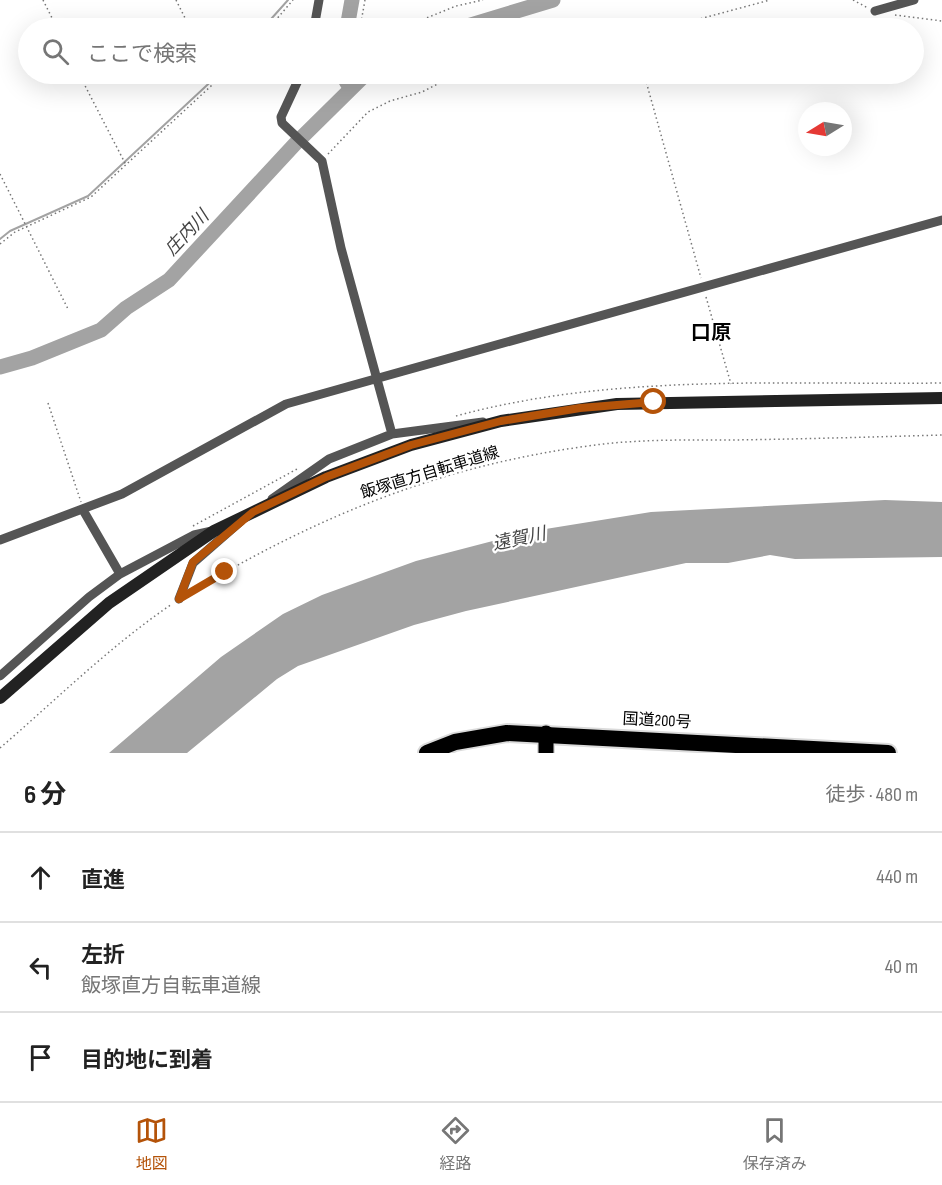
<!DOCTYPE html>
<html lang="ja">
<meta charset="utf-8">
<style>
body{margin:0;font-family:"Sofia Sans Condensed","Noto Sans JP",sans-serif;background:#f2f2f2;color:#222}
.compass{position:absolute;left:798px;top:102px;width:54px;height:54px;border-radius:50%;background:#fff;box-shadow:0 6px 24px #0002;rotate:259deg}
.stop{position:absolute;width:18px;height:18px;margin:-14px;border:4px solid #b45309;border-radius:50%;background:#fff}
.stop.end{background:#b45309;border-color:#fff;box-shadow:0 2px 6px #0008}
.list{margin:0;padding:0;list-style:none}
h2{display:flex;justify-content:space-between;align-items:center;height:78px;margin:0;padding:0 24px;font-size:26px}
h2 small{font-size:20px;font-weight:400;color:#767676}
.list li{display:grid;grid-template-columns:39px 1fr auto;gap:18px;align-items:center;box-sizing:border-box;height:90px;padding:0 24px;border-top:2px solid #e0e0e0}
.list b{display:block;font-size:22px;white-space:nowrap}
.list p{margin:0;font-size:20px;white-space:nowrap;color:#767676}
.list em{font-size:20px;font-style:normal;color:#767676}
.icon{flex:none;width:33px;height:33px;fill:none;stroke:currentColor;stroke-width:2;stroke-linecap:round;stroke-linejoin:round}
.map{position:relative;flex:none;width:942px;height:753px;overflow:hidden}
.search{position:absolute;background:#fff;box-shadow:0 6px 24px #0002;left:18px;right:18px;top:18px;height:66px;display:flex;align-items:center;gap:15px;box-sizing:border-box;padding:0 21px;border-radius:33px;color:#767676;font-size:22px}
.sheet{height:348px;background:#fff}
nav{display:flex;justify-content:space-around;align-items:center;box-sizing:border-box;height:84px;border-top:2px solid #e0e0e0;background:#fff;font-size:16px;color:#767676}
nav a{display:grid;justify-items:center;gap:3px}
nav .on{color:#b45309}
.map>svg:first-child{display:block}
.water{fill:#a3a3a3}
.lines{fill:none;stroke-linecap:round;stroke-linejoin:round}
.stream{stroke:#a3a3a3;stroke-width:2}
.river{stroke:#a3a3a3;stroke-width:15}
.primary-casing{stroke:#dbdbdb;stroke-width:18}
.highway-casing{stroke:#dbdbdb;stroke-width:20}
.path{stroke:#777;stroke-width:1.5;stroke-dasharray:1.5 3;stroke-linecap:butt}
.street{stroke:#555;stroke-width:9}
.secondary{stroke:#222;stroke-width:12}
.primary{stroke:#000;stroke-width:15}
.highway{stroke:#000;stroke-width:16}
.route{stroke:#b45309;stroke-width:8}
.labels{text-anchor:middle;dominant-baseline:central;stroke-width:4.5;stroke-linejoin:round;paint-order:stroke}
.street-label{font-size:16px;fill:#000;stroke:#fff}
.water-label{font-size:18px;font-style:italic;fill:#444;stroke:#fff}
.quarter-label{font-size:20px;font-weight:bold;fill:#000;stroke:#fff}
</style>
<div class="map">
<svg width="942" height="753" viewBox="0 0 942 753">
<rect width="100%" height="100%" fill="#fff"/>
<!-- water -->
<path class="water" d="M885,500L942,502V557L795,559L770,555L728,563H686L466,611L414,625L298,666L277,679L187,753H109L221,657L283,614L322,595L416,561L527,532L651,512Z"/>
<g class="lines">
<!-- stream -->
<path class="stream" d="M263,28L288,0
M0,239L10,231L88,196L219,74"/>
<!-- river -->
<path class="river" d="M347,28L352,0
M461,28L553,0
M342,74L350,88
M0,367L32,358L101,330L126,308L169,280L295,144L366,74"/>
<!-- primary casing -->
<g class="primary-casing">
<path id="primary" d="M546,733V753"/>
</g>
<!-- highway casing -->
<g class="highway-casing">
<path id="highway" d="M427,753L455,742L507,733L888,753"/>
</g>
<!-- path -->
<path class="path" d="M43,0L57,28
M176,0L190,28
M853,0L868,8
M895,15L942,21
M269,28L293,0
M360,28L365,0
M402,28L456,6L483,0
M666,28L770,0
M79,74L126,165
M212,74L215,81
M644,74L701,278
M328,154L368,112L390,101L422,92L457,74
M0,174L68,309
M0,244L15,232L91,197L224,74
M706,297L731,384
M48,403L81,502
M456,416C614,373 781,385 942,383
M193,526L297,469
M191,592C318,516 440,466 588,446C636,439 685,440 733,440C803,439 872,437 942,435
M0,748C57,699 109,647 172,604"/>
<!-- street -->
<path class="street" d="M875,11L914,0
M314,28L319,0
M301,74L281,117L282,123L322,161L341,248L392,434
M272,499L329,459L392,434L483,422
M83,510L120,574
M0,540L122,494L286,404L942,220
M179,599L193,563L241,521
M0,676L89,597L120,574L194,535L212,531"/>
<!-- secondary -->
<path class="secondary" d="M0,698L109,603L214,531L326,477L411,445L501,421L617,404L942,398"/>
<!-- primary -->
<use href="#primary" class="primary"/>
<!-- highway -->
<use href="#highway" class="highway"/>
</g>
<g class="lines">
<!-- route -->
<path class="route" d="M225,572L179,599L193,562L253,512L326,477L411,445L501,421L580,408L654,402"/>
</g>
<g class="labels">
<!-- street labels -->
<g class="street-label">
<text transform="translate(430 473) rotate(-17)">飯塚直方自転車道線</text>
<text transform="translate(657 721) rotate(3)">国道200号</text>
</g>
<!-- water labels -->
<g class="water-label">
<text transform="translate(187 233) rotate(-47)">庄内川</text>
<text transform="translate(519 539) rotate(-12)">遠賀川</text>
</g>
<!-- quarter labels -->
<g class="quarter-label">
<text x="711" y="333">口原</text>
</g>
</g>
</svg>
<svg class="compass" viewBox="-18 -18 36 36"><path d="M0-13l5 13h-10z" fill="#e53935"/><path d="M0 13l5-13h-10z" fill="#767676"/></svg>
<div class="stop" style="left:654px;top:402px"></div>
<div class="stop end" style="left:225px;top:572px"></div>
<div class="search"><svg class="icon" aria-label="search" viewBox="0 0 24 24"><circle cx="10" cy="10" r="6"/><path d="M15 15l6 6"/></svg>ここで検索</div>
</div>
<section class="sheet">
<h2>6 分<small>徒歩 · 480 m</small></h2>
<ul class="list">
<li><svg class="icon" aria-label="ahead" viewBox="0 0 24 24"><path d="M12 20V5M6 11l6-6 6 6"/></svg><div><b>直進</b></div><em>440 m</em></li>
<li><svg class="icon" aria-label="left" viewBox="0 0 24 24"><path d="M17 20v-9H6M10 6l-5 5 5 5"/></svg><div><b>左折</b><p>飯塚直方自転車道線</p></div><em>40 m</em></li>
<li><svg class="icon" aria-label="arrive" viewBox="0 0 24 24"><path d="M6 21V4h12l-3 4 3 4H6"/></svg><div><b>目的地に到着</b></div></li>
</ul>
</section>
<nav>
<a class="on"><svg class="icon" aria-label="map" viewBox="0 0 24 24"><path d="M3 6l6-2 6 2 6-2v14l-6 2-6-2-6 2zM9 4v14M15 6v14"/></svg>地図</a>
<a><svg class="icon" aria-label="directions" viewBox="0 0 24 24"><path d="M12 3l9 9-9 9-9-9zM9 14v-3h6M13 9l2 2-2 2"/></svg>経路</a>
<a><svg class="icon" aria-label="saved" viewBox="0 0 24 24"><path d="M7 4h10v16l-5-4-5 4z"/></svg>保存済み</a>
</nav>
